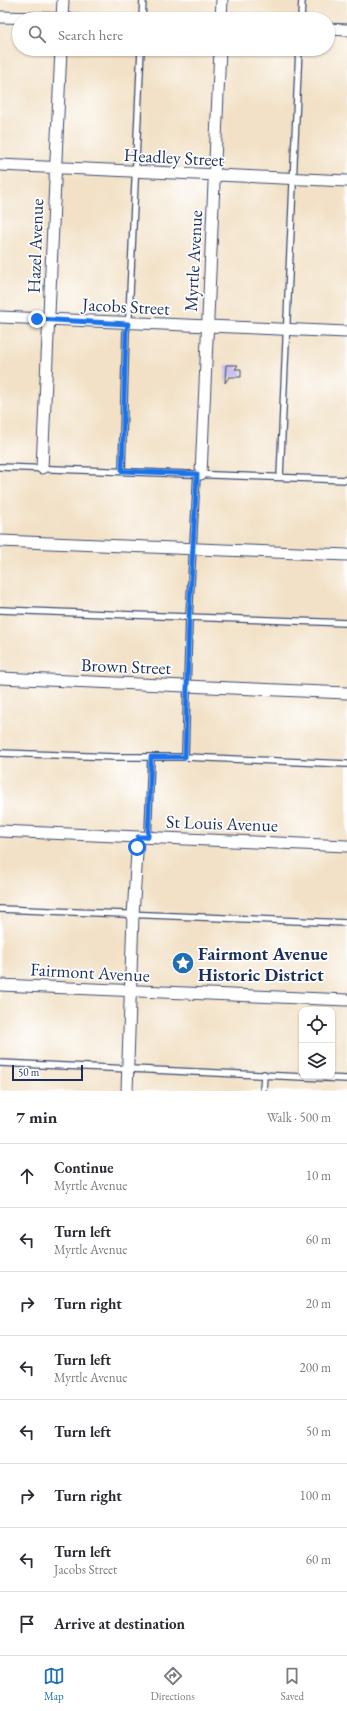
<!DOCTYPE html>
<meta charset="utf-8">
<style>
body{margin:0;font-family:"EB Garamond",serif;background:#f7f7f7;color:#2b2b33}
.controls{position:absolute;right:12px;bottom:12px;display:grid;overflow:hidden;border-radius:8px;box-shadow:0 1px 3px #0004}
.controls button{width:36px;height:36px;display:grid;place-items:center;padding:0;border:0;border-bottom:1px solid #e1e1e2;background:#fff;color:#2b2b33;font:20px sans-serif}
.scale{position:absolute;left:12px;bottom:10px;width:71px;box-sizing:border-box;padding-left:4px;border:2px solid #1b2f5e;border-top:0;font-size:11px;line-height:14px;white-space:nowrap;color:#1b2f5e;-webkit-text-stroke:3px #fff;paint-order:stroke}
.stop{position:absolute;width:12px;height:12px;margin:-9px;border:3px solid #1a73e8;border-radius:50%;background:#fff}
.stop.end{background:#1a73e8;border-color:#fff;box-shadow:0 1px 4px #0008}
.list{margin:0;padding:0;list-style:none}
h2{display:flex;justify-content:space-between;align-items:center;height:52px;margin:0;padding:0 16px;font-size:17px}
h2 small{font-size:13px;font-weight:400;color:#7c7c81}
.list li{display:grid;grid-template-columns:26px 1fr auto;gap:12px;align-items:center;box-sizing:border-box;height:64px;padding:0 16px;border-top:1px solid #e1e1e2}
.list b{display:block;font-size:15px;white-space:nowrap}
.list p{margin:0;font-size:13px;white-space:nowrap;color:#7c7c81}
.list em{font-size:13px;font-style:normal;color:#7c7c81}
.icon{flex:none;width:22px;height:22px;fill:none;stroke:currentColor;stroke-width:2;stroke-linecap:round;stroke-linejoin:round}
.map{position:relative;flex:none;width:347px;height:1091px;overflow:hidden}
.search{position:absolute;background:#fff;box-shadow:0 1px 3px #0004;left:12px;right:12px;top:12px;height:44px;display:flex;align-items:center;gap:10px;box-sizing:border-box;padding:0 14px;border-radius:22px;color:#7c7c81;font-size:15px}
.sheet{height:564px;background:#fff}
nav{display:flex;justify-content:space-around;align-items:center;box-sizing:border-box;height:56px;border-top:1px solid #e1e1e2;background:#fff;font-size:11px;color:#7c7c81}
nav a{display:grid;justify-items:center;gap:2px}
nav .on{color:#1f6fb2}
.map>svg:first-child{display:block}
.building{fill:#bfb5eb}
.lines{fill:none;stroke-linecap:round;stroke-linejoin:round}
.service-casing{stroke:#3b4a6e;stroke-width:8}
.minor-casing{stroke:#3b4a6e;stroke-width:13}
.service{stroke:#fff;stroke-width:5.5}
.minor{stroke:#fff;stroke-width:11}
.route{stroke:#1a73e8;stroke-width:5}
.labels{text-anchor:middle;dominant-baseline:central;stroke-width:3.5;stroke-linejoin:round;paint-order:stroke}
.street-label{font-size:18px;fill:#1b2f5e;stroke:#fff}
.poi-label{font-size:18px;font-weight:bold;fill:#1b2f5e;stroke:#fff;text-anchor:start}
</style>
<div class="map">
<svg width="347" height="1091" viewBox="0 0 347 1091">
<rect width="100%" height="100%" fill="#fff"/>
<filter id="ink" filterUnits="userSpaceOnUse"><feTurbulence type="fractalNoise" baseFrequency=".025" numOctaves="2"/><feDisplacementMap in="SourceGraphic" scale="8" xChannelSelector="R" yChannelSelector="G"/><feConvolveMatrix kernelMatrix="1 2 1 2 8 2 1 2 1" color-interpolation-filters="sRGB"/></filter>
<filter id="wash" filterUnits="userSpaceOnUse"><feTurbulence type="fractalNoise" baseFrequency=".012" numOctaves="4" result="noise"/><feDisplacementMap in="SourceGraphic" scale="16" xChannelSelector="R" yChannelSelector="G"/><feGaussianBlur stdDeviation="0.9" result="paint"/><feColorMatrix in="noise" values="0 0 0 0 0 0 0 0 0 0 0 0 0 0 0 0 0 1.4 0 .05"/><feComposite in="paint" operator="in"/></filter>
<g filter="url(#wash)">
<rect width="100%" height="100%" fill="#f2e1c6"/>
<g id="blocks">
<!-- building -->
<path class="building" d="M226,365H238L235,369H241V377H229L225,383Z"/>
</g>
</g>
<g filter="url(#ink)">
<use href="#blocks" fill-opacity="0" stroke="#3b4a6e" stroke-width="1"/>
<g class="lines">
<!-- service casing -->
<g class="service-casing">
<path id="service" d="M142,19L143,0
M301,19L302,0
M0,467L347,480
M122,471L126,332L129,316L141,49
M280,477L299,49
M0,610L347,623
M0,753L116,757H185L347,764
M185,757L189,618L197,474
M148,837L151,757
M0,909L347,923
M0,1063L347,1079
M263,1091L264,1074"/>
</g>
<!-- minor casing -->
<g class="minor-casing">
<path id="minor" d="M0,17L76,19
M62,19L63,0
M221,19L222,0
M328,29L347,30
M0,165L347,181
M0,317L347,332
M42,468L61,49
M201,474L220,49
M0,541L347,555
M0,678L347,693
M0,831L347,846
M0,985L347,1000
M127,1091L133,915L138,837"/>
</g>
<!-- service -->
<use href="#service" class="service"/>
<!-- minor -->
<use href="#minor" class="minor"/>
</g>
</g>
<g class="lines" filter="url(#ink)">
<!-- route -->
<path class="route" d="M37,319L128,324L126,332L122,471L197,474L189,618L185,757H151L148,837H138L137,847"/>
</g>
<!-- icons -->
<defs>
<g id="sight-disc" transform="scale(1.15)"><circle r="9.5" fill="#1f6fb2" stroke="#fff"/><path d="M0-6L1.8-2.2L6-1.7L2.9 1.2L3.7 5.4L0 3.3L-3.7 5.4L-2.9 1.2L-6-1.7L-1.8-2.2Z" fill="#fff"/></g>
</defs>
<g fill-rule="evenodd">
<use href="#sight-disc" x="183" y="963"/>
</g>
<g class="labels">
<!-- street labels -->
<g class="street-label">
<text transform="translate(174 157) rotate(3)">Headley Street</text>
<text transform="translate(35 246) rotate(-88)">Hazel Avenue</text>
<text transform="translate(193 261) rotate(-87)">Myrtle Avenue</text>
<text transform="translate(126 306) rotate(3)">Jacobs Street</text>
<text transform="translate(126 666) rotate(2)">Brown Street</text>
<text transform="translate(222 823) rotate(2)">St Louis Avenue</text>
<text transform="translate(90 972) rotate(3)">Fairmont Avenue</text>
</g>
<!-- poi labels -->
<g class="poi-label">
<text x="198" y="953">Fairmont Avenue<tspan x="198" dy="21">Historic District</tspan></text>
</g>
</g>
</svg>
<div class="controls">
<button><svg class="icon" aria-label="locate" viewBox="0 0 24 24"><circle cx="12" cy="12" r="6"/><path d="M12 2v4M12 18v4M2 12h4M18 12h4"/></svg></button>
<button><svg class="icon" aria-label="layers" viewBox="0 0 24 24"><path d="M12 4l9 5-9 5-9-5zM3 14l9 5 9-5"/></svg></button>
</div>
<div class="scale">50 m</div>
<div class="stop" style="left:137px;top:847px"></div>
<div class="stop end" style="left:37px;top:319px"></div>
<div class="search"><svg class="icon" aria-label="search" viewBox="0 0 24 24"><circle cx="10" cy="10" r="6"/><path d="M15 15l6 6"/></svg>Search here</div>
</div>
<section class="sheet">
<h2>7 min<small>Walk · 500 m</small></h2>
<ul class="list">
<li><svg class="icon" aria-label="ahead" viewBox="0 0 24 24"><path d="M12 20V5M6 11l6-6 6 6"/></svg><div><b>Continue</b><p>Myrtle Avenue</p></div><em>10 m</em></li>
<li><svg class="icon" aria-label="left" viewBox="0 0 24 24"><path d="M17 20v-9H6M10 6l-5 5 5 5"/></svg><div><b>Turn left</b><p>Myrtle Avenue</p></div><em>60 m</em></li>
<li><svg class="icon" aria-label="right" viewBox="0 0 24 24"><path d="M7 20v-9h11M14 6l5 5-5 5"/></svg><div><b>Turn right</b></div><em>20 m</em></li>
<li><svg class="icon" aria-label="left" viewBox="0 0 24 24"><path d="M17 20v-9H6M10 6l-5 5 5 5"/></svg><div><b>Turn left</b><p>Myrtle Avenue</p></div><em>200 m</em></li>
<li><svg class="icon" aria-label="left" viewBox="0 0 24 24"><path d="M17 20v-9H6M10 6l-5 5 5 5"/></svg><div><b>Turn left</b></div><em>50 m</em></li>
<li><svg class="icon" aria-label="right" viewBox="0 0 24 24"><path d="M7 20v-9h11M14 6l5 5-5 5"/></svg><div><b>Turn right</b></div><em>100 m</em></li>
<li><svg class="icon" aria-label="left" viewBox="0 0 24 24"><path d="M17 20v-9H6M10 6l-5 5 5 5"/></svg><div><b>Turn left</b><p>Jacobs Street</p></div><em>60 m</em></li>
<li><svg class="icon" aria-label="arrive" viewBox="0 0 24 24"><path d="M6 21V4h12l-3 4 3 4H6"/></svg><div><b>Arrive at destination</b></div></li>
</ul>
</section>
<nav>
<a class="on"><svg class="icon" aria-label="map" viewBox="0 0 24 24"><path d="M3 6l6-2 6 2 6-2v14l-6 2-6-2-6 2zM9 4v14M15 6v14"/></svg>Map</a>
<a><svg class="icon" aria-label="directions" viewBox="0 0 24 24"><path d="M12 3l9 9-9 9-9-9zM9 14v-3h6M13 9l2 2-2 2"/></svg>Directions</a>
<a><svg class="icon" aria-label="saved" viewBox="0 0 24 24"><path d="M7 4h10v16l-5-4-5 4z"/></svg>Saved</a>
</nav>
